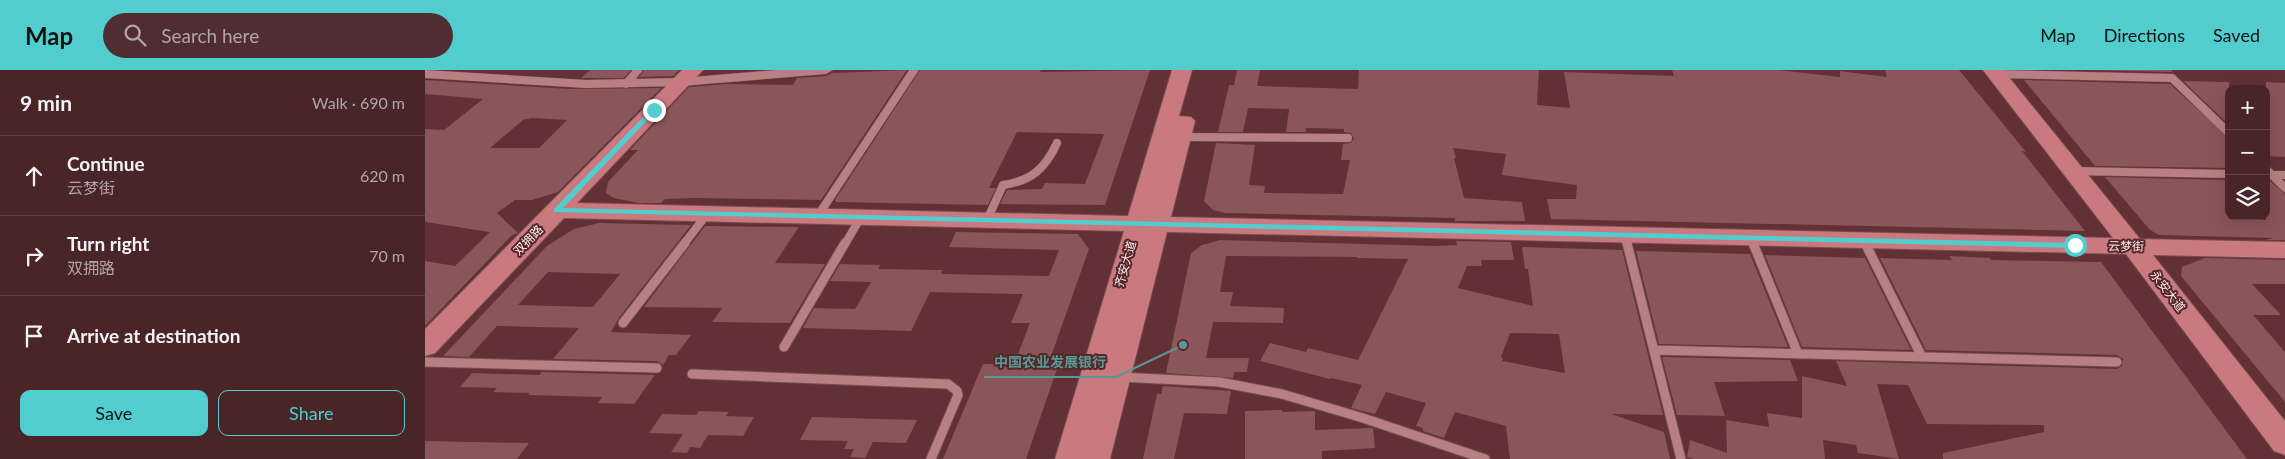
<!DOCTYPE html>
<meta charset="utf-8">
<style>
body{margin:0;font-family:Lato,"Noto Sans SC",sans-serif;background:#502d30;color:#f1f3f6}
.controls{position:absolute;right:15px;top:15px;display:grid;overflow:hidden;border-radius:10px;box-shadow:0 5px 20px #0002}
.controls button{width:45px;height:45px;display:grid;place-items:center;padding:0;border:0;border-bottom:1px solid #614245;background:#492528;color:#f1f3f6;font:25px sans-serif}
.stop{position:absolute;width:15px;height:15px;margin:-11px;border:4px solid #52cdce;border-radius:50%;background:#fff}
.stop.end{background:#52cdce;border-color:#fff;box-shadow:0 1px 5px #0008}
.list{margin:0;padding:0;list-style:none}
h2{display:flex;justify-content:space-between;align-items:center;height:65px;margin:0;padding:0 20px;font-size:21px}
h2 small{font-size:16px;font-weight:400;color:#b1a5a8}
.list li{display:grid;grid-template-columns:32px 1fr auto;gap:15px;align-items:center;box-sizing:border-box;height:80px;padding:0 20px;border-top:1px solid #614245}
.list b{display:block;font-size:19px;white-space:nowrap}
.list p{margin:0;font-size:16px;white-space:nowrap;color:#b1a5a8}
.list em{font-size:16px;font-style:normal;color:#b1a5a8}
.actions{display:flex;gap:10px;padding:15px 20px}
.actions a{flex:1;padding:11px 0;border:1px solid #52cdce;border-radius:10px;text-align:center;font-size:18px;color:#52cdce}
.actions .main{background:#52cdce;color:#111}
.icon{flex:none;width:28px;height:28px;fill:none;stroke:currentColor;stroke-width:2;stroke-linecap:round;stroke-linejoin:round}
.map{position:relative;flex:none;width:1860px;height:389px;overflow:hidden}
header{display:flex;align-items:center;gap:30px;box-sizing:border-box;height:70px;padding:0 25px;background:#52cdce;color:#111}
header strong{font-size:24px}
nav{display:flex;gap:28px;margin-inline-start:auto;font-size:18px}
.search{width:350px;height:45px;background:#502d30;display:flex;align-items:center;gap:12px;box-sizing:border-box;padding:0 18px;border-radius:28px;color:#b1a5a8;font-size:19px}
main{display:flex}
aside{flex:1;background:#492528}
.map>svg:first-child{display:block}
.building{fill:#8a5659;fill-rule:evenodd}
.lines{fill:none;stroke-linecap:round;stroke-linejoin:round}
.lane-far1-casing{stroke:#754e52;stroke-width:9}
.lane-casing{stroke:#754e52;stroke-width:11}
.street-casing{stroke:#754e52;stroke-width:1}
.secondary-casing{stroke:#754e52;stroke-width:2}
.lane-far1{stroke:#b88082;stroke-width:8}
.lane{stroke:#b88082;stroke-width:9}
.street{fill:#b88082;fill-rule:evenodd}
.secondary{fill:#ca797f;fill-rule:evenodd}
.route{fill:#52cdce}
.labels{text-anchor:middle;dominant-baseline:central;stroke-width:4;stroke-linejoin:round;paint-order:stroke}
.street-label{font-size:12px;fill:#ffecec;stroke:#55272a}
.leader{fill:none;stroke:#579994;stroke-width:2}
.callout-dot{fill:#579994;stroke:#55272a;stroke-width:2}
.callout-label{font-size:14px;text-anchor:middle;font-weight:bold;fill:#579994;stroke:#55272a;stroke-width:4;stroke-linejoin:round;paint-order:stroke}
</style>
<header>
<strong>Map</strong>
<div class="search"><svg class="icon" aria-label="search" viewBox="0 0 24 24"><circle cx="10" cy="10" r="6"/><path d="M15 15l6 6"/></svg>Search here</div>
<nav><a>Map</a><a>Directions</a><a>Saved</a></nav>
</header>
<main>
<aside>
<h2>9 min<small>Walk · 690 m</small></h2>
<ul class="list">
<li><svg class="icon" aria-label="ahead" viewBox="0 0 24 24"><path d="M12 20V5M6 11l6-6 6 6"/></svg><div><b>Continue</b><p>云梦街</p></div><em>620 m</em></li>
<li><svg class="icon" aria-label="right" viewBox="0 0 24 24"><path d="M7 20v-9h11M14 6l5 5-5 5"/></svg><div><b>Turn right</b><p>双拥路</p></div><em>70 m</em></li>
<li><svg class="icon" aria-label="arrive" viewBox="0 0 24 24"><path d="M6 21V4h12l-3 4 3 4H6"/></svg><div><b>Arrive at destination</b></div></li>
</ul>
<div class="actions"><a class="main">Save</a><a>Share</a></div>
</aside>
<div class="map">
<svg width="1860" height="389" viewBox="0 0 1860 389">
<rect width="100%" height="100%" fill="#613135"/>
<!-- building -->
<path class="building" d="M165,0H206L199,8H156Z
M219,0H254L248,6L214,7Z
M482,0L396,130L267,128L240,129L236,133H214L189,128L181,123L183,112L213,80H205L264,17L302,14L368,15L372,8L401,6L407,3Z
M495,0H616L615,2L725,0L680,135L575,134L582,120L617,119L620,113L660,114L679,64L592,62L564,118H571L563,135L411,132L410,130Z
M812,0H835L832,16L933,19L934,0H1114L1112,35L1145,38L1139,2L1249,6L1247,0H1353L1415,7V1L1462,7L1460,0H1534L1601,82L1597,81L1660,161L1126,149L1122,129H1151L1152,115L1077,105L1081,84L1028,78L1031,88H1029L1039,128L1097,132L1100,151H1030V148L800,143L788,140L779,131L791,73L830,75L824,115L840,116L839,123L918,124L925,90H916L918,74L925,73L929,69L926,63L919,62V59L881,58V62H861L864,39L823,38L818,62H793L804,15H809Z
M1661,0H1746L1749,3L1747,2Z
M0,10L144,19L236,18L133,122L107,130H90L72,143L93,163L87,165L0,256V191L30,196L65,162L0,152V59L19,60L58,29L0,24ZM107,48L142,50L114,78H65L98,50Z
M1599,10L1745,14L1804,68V98L1670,96Z
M1758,11L1804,12V55Z
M1841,12L1860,13V87L1841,86Z
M1680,107L1804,110V149L1841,150V110L1845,111L1860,124V170H1841L1848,168L1734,165L1725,160Z
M174,153L266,155L193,249L186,262L266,265L251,285H244L238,295L232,291L128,289L154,258L72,256L44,287L18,286L122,176L149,159ZM123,202L195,204L168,237L93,235Z
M280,156L374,157L350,193L400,194L365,253L287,252L297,238L219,237Z
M531,162L653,164L664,179L623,295L633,296L601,389H518L558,294H589L605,253H586L598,224L505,222L486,261L378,258L389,238L430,239L446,212L405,211L415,194L455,195L453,199L517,200L516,204L624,206L634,180L524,177Z
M795,170L1011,176L1032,175L1031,171L1086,172L1089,190H1056L1057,196H1042L1033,218L1108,236L1103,199H1100L1097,177L1197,180L1238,345L1186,344L1239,362L1245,389H1085L1081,356L1030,342L1019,368L998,361V358L991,356L1001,333L961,322L950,344L926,338L937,315L906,308L905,309L835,291L845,273L881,282L883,278L933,290L983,189L932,188V179V187L801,186L795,222H808L805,236L859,238L858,253L788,252L781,288H824L822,302H809L808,308L741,303L766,183L777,175ZM1085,263L1134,264L1140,303L1077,291L1078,288L1076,287Z
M1211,181L1325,184L1363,277L1234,274Z
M1340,185L1440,188L1486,280L1377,277Z
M1524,186L1565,188L1566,190L1676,192L1822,389H1518V383L1619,362V355L1502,354L1483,315L1452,314L1474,389L1433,383L1431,375L1398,370L1400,389H1269L1262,387L1265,370L1302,383L1301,350L1344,357L1342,343L1377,348V306L1422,316L1411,291L1692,299L1697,296L1698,289L1692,285L1501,280L1455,188L1527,190Z
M1780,188L1860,190V214H1827L1856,245H1828L1860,282V332L1756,206L1757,197Z
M1237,287L1365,290L1373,311L1289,312L1300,346L1252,345Z
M117,302L230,305L209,334L173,333L177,327L103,325L105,323L68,322L72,318L35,317L47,303L114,305Z
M738,316L806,321L802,344L759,343L749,389H718L732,324H736Z
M857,340V342L890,341V360L948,358L950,378L897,381V389H820V341Z
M274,341L304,342L301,346L329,347L318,366L283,365L275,378L265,377L262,383L246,382L258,364L224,363L237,344L271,345Z
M387,347L492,350L481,373L448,372L440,388L425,387L429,379H419L423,371L375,370Z
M0,371L104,373L92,389H0Z"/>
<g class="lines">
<!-- lane-far1 casing -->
<g class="lane-far1-casing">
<path id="lane-far1" d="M0,4L161,14L254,12
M1571,4L1747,8L1804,63
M201,14L213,0
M755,67L923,68
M1841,99L1860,118
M1649,101L1804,104
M1844,105H1860
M392,147L489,0
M562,150L578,115C606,111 620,99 632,73
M1200,165L1202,174
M1326,168L1329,174
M1438,170L1440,174
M259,174L282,144
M420,174L436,147"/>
</g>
<!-- lane casing -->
<g class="lane-casing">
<path id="lane" d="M1202,173L1256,389
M1328,173L1373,284
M1440,173L1497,287
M198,253L260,173
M359,277L420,173
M1229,280L1692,292
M0,292L232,298
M267,304L523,314L532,321L533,325L506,389
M694,307L794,312L857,324L938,348L1060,389"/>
</g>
<!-- street casing -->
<g class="street-casing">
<path id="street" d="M351,0H408L401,4L256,16L249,12L256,8Z"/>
</g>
<!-- secondary casing -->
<g class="secondary-casing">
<path id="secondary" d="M257,0H278L152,133L703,146L747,0H767L754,46L766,47L770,51L746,147L1688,168L1558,0H1578L1715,169L1860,172V188L1728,185L1860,351V385L1849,381L1701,184L742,162L685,389H630L699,161L139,148L10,283L0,286V259Z"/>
</g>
<!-- lane-far1 -->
<use href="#lane-far1" class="lane-far1"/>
<!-- lane -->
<use href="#lane" class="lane"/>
<!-- street -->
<use href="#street" class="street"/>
<!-- secondary -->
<use href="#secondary" class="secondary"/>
</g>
<!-- route -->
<path class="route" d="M226,39L232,40L138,138L1650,173L1654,175L1650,178L129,142V139Z"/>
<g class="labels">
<!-- street labels -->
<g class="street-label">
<text transform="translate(103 170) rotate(-46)">双拥路</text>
<text transform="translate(1701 176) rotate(1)">云梦街</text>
<text transform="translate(700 194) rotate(-74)">齐安大道</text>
<text transform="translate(1743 221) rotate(52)">永安大道</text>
</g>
</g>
<!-- callouts -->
<path class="leader" d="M758 275L691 307H559"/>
<circle class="callout-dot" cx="758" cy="275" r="5"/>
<g class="callout-label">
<text x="625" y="297">中国农业发展银行</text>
</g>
</svg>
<div class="controls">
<button>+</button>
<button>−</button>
<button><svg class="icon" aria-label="layers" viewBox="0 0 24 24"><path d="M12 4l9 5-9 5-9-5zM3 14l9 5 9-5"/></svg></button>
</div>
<div class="stop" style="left:1650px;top:175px"></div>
<div class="stop end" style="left:229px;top:40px"></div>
</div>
</main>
